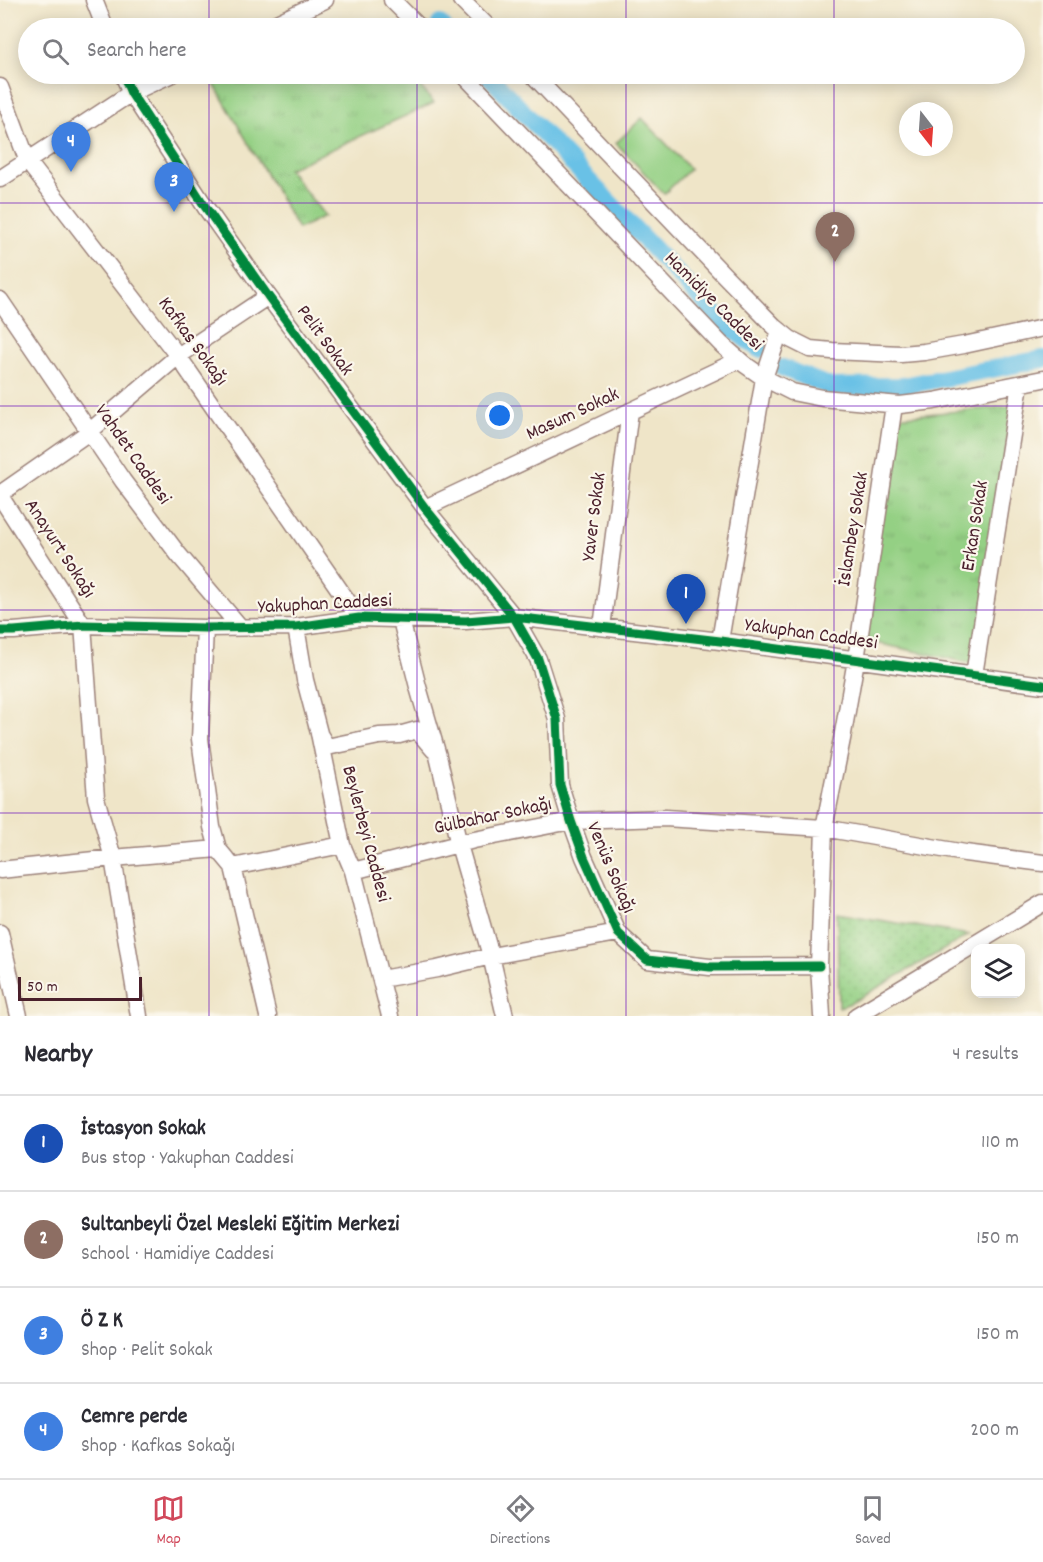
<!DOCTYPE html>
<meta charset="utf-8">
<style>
body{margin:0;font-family:Dekko,sans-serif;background:#f2f2f3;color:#2b2b33}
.controls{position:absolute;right:18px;bottom:18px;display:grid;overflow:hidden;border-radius:12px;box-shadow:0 3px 15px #0003}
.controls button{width:54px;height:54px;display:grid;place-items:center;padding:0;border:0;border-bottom:2px solid #e1e1e2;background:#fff;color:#2b2b33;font:30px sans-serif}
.compass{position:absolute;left:899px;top:102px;width:54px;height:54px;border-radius:50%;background:#fff;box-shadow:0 3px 15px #0003;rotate:163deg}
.scale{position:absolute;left:18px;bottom:15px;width:124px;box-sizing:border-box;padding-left:6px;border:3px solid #4a1f2b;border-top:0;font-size:16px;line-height:21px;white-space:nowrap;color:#4a1f2b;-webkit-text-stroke:4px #fbf7ec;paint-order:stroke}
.you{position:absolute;left:500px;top:416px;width:21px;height:21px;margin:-15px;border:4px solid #fff;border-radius:50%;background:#1a73e8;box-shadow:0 0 0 9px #1a73e833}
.badge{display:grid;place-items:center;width:39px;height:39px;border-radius:50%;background:#d1495b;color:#fff;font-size:20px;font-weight:700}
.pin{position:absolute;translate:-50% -50px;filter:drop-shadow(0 2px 3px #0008)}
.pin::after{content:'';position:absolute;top:32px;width:21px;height:18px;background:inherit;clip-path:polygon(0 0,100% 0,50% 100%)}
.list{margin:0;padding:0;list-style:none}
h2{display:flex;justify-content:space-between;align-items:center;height:78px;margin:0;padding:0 24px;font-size:26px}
h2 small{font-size:20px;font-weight:400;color:#7c7c81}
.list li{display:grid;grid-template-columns:39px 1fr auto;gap:18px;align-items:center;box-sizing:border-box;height:96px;padding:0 24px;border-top:2px solid #e1e1e2}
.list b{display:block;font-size:22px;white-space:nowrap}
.list p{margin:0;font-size:20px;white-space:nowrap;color:#7c7c81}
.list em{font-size:20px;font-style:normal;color:#7c7c81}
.icon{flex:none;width:33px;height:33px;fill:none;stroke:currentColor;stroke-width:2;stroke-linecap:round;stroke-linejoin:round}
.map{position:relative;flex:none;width:1043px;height:1016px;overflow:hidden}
.search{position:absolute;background:#fff;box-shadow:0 3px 15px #0003;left:18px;right:18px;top:18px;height:66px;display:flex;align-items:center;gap:15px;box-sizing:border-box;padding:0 21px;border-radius:33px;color:#7c7c81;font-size:22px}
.sheet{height:462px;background:#fff}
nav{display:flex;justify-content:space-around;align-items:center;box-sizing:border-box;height:84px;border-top:2px solid #e1e1e2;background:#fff;font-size:16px;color:#7c7c81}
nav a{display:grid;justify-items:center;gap:3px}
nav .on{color:#d1495b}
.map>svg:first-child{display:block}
.grass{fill:url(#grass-tufts);stroke:#6f7858;stroke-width:1.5}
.park{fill:url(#park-dots);stroke:#6f7858;stroke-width:1.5}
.pitch{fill:#94d084;stroke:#6f7858;stroke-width:1.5}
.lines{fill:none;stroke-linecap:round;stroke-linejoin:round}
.canal{stroke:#69c1e6;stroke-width:18}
.minor-casing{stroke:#9c827a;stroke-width:19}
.minor{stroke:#fff;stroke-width:16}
.cycleway-casing{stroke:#fbf7ec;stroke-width:13}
.cycleway{stroke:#00873e;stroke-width:9}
.grid{fill:none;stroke:#7b2cbf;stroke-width:1.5;stroke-opacity:0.55}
.labels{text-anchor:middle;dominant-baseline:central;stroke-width:4.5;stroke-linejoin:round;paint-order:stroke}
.street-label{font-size:20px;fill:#4a1f2b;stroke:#fbf7ec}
</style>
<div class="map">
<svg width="1043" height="1016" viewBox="0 0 1043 1016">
<defs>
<pattern id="grass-tufts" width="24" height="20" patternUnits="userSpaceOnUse" patternTransform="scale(1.5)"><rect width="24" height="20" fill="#94d084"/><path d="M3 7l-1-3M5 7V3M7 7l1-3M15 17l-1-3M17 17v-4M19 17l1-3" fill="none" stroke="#81b272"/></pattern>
<pattern id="park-dots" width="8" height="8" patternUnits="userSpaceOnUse" patternTransform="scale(1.5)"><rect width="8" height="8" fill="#94d084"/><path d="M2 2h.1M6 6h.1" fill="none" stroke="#81b272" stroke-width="1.8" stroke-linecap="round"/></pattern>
</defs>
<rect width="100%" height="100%" fill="#fbf7ec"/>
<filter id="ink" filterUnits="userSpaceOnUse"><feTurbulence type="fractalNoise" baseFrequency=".0167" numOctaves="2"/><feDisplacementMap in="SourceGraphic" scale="12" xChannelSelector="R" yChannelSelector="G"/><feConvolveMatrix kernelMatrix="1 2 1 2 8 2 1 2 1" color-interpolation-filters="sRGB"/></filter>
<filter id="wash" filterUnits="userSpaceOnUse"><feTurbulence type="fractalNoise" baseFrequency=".008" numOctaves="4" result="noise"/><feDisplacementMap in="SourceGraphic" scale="24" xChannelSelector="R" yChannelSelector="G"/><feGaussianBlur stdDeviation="1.35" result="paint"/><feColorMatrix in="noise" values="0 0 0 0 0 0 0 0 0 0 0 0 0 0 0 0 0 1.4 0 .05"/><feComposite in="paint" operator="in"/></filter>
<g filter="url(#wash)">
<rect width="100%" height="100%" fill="#efe5c8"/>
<!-- grass -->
<path class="grass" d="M224,74H410L434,103L288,169L325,216L298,229L211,79Z
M1012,406L976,664L861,640L895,417Z"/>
<!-- park -->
<path class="park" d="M837,913L969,935L851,1003L839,1007Z"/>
<!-- pitch -->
<path class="pitch" d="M642,118L690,169L664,194L616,143Z"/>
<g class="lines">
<!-- canal -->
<path class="canal" d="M440,24L444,28
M487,74L725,324L759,349
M783,368L831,387L903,386L1043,359"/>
</g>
</g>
<g filter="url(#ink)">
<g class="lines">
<!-- minor casing -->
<g class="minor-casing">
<path id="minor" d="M94,0L105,28
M392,0L420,28
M461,0L489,28
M266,28L325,0
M123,74L131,93L206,208L268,296L425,508L514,617L538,659L557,719L560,785L571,821L584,857L618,933L647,960L710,967L819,966
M463,74L721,344L744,364L764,378L792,392L822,398L900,405L934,401L1043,379
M532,74L726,277L774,326L790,339L810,349L832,351L901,354L924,352L964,345L1043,328
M0,87L28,162L178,356L359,618
M0,179L131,93L172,74
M0,300L123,481L178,554L240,627
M0,494L89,432L178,356L268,296
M0,496L83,625L96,798L113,858L139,1016
M425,508L739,360
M401,620L418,687L438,756L459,845L491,956L505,1016
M296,627L305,680L319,733L342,845L353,871L390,1016
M602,627L630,411
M0,631H14L83,625L205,628L296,627L359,618L466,621L514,617L720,641L1043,685
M720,641L764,378L780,331
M974,675L1020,384
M319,734L327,747L379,736L399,735L417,730L434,750
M218,849L233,867L268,1016
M233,867L342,845
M0,870L113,858L218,849L212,827L200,739L205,628
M353,871L474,840L571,821L665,818L824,828L965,853L1043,863
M0,933L19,1016
M381,979L437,969L491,956L618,933
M822,1016L819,966L824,828L842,739L856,660L894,405
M856,1016L1043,903"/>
</g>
<!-- minor -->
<use href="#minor" class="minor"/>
<!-- cycleway casing -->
<g class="cycleway-casing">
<path id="cycleway" d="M123,74L131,93L206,208L268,296L425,508L514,617L538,659L557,719L560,785L571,821L584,857L618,933L647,960L710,967L819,966
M0,631H14L83,625L205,628L296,627L359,618L466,621L514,617L720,641L1043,685"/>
</g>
<!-- cycleway -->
<use href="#cycleway" class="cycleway"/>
</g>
</g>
<!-- grid -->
<path class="grid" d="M209,0V28M417,0V28M626,0V28M834,0V28M209,74V1016M417,74V1016M626,74V1016M834,74V1016M0,203H1043M0,406H1043M0,610H1043M0,813H1043"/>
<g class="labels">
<!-- street labels -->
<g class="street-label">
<text transform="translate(713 302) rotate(45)">Hamidiye Caddesi</text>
<text transform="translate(324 341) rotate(54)">Pelit Sokak</text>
<text transform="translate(192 342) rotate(54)">Kafkas Sokağı</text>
<text transform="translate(573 415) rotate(-25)">Masum Sokak</text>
<text transform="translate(132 455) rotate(55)">Vahdet Caddesi</text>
<text transform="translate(595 517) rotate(-83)">Yaver Sokak</text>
<text transform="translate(976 526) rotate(-81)">Erkan Sokak</text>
<text transform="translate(854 529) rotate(-81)">İslambey Sokak</text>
<text transform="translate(59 549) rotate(57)">Anayurt Sokağı</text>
<text transform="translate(325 605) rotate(-3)">Yakuphan Caddesi</text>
<text transform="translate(811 635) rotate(8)">Yakuphan Caddesi</text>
<text transform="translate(493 817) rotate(-12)">Gülbahar Sokağı</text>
<text transform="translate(365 834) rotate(75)">Beylerbeyi Caddesi</text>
<text transform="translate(610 868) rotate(67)">Venüs Sokağı</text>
</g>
</g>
</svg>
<div class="controls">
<button><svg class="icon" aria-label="layers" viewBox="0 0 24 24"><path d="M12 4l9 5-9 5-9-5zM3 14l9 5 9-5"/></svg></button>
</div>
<svg class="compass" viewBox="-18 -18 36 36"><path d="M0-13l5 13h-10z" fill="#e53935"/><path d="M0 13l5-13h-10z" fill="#7c7c81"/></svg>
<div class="scale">50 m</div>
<div class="you"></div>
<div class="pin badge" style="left:686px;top:624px;background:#1a4fb4">1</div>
<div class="pin badge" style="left:835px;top:262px;background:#8d6e63">2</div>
<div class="pin badge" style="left:174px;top:212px;background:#3f7fe0">3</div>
<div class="pin badge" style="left:71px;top:172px;background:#3f7fe0">4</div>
<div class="search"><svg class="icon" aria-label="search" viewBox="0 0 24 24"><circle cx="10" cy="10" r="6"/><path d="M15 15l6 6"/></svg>Search here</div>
</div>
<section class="sheet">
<h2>Nearby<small>4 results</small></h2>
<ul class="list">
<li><span class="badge" style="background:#1a4fb4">1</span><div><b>İstasyon Sokak</b><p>Bus stop · Yakuphan Caddesi</p></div><em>110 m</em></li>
<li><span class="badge" style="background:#8d6e63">2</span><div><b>Sultanbeyli Özel Mesleki Eğitim Merkezi</b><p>School · Hamidiye Caddesi</p></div><em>150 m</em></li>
<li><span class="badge" style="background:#3f7fe0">3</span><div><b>Ö Z K</b><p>Shop · Pelit Sokak</p></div><em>150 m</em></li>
<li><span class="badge" style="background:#3f7fe0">4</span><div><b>Cemre perde</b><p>Shop · Kafkas Sokağı</p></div><em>200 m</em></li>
</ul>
</section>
<nav>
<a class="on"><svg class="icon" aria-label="map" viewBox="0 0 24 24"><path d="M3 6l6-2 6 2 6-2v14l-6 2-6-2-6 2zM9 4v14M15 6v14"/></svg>Map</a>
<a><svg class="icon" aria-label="directions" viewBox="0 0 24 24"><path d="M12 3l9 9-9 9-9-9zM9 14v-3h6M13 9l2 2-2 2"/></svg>Directions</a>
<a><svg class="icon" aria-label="saved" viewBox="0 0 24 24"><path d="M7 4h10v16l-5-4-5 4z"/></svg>Saved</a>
</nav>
